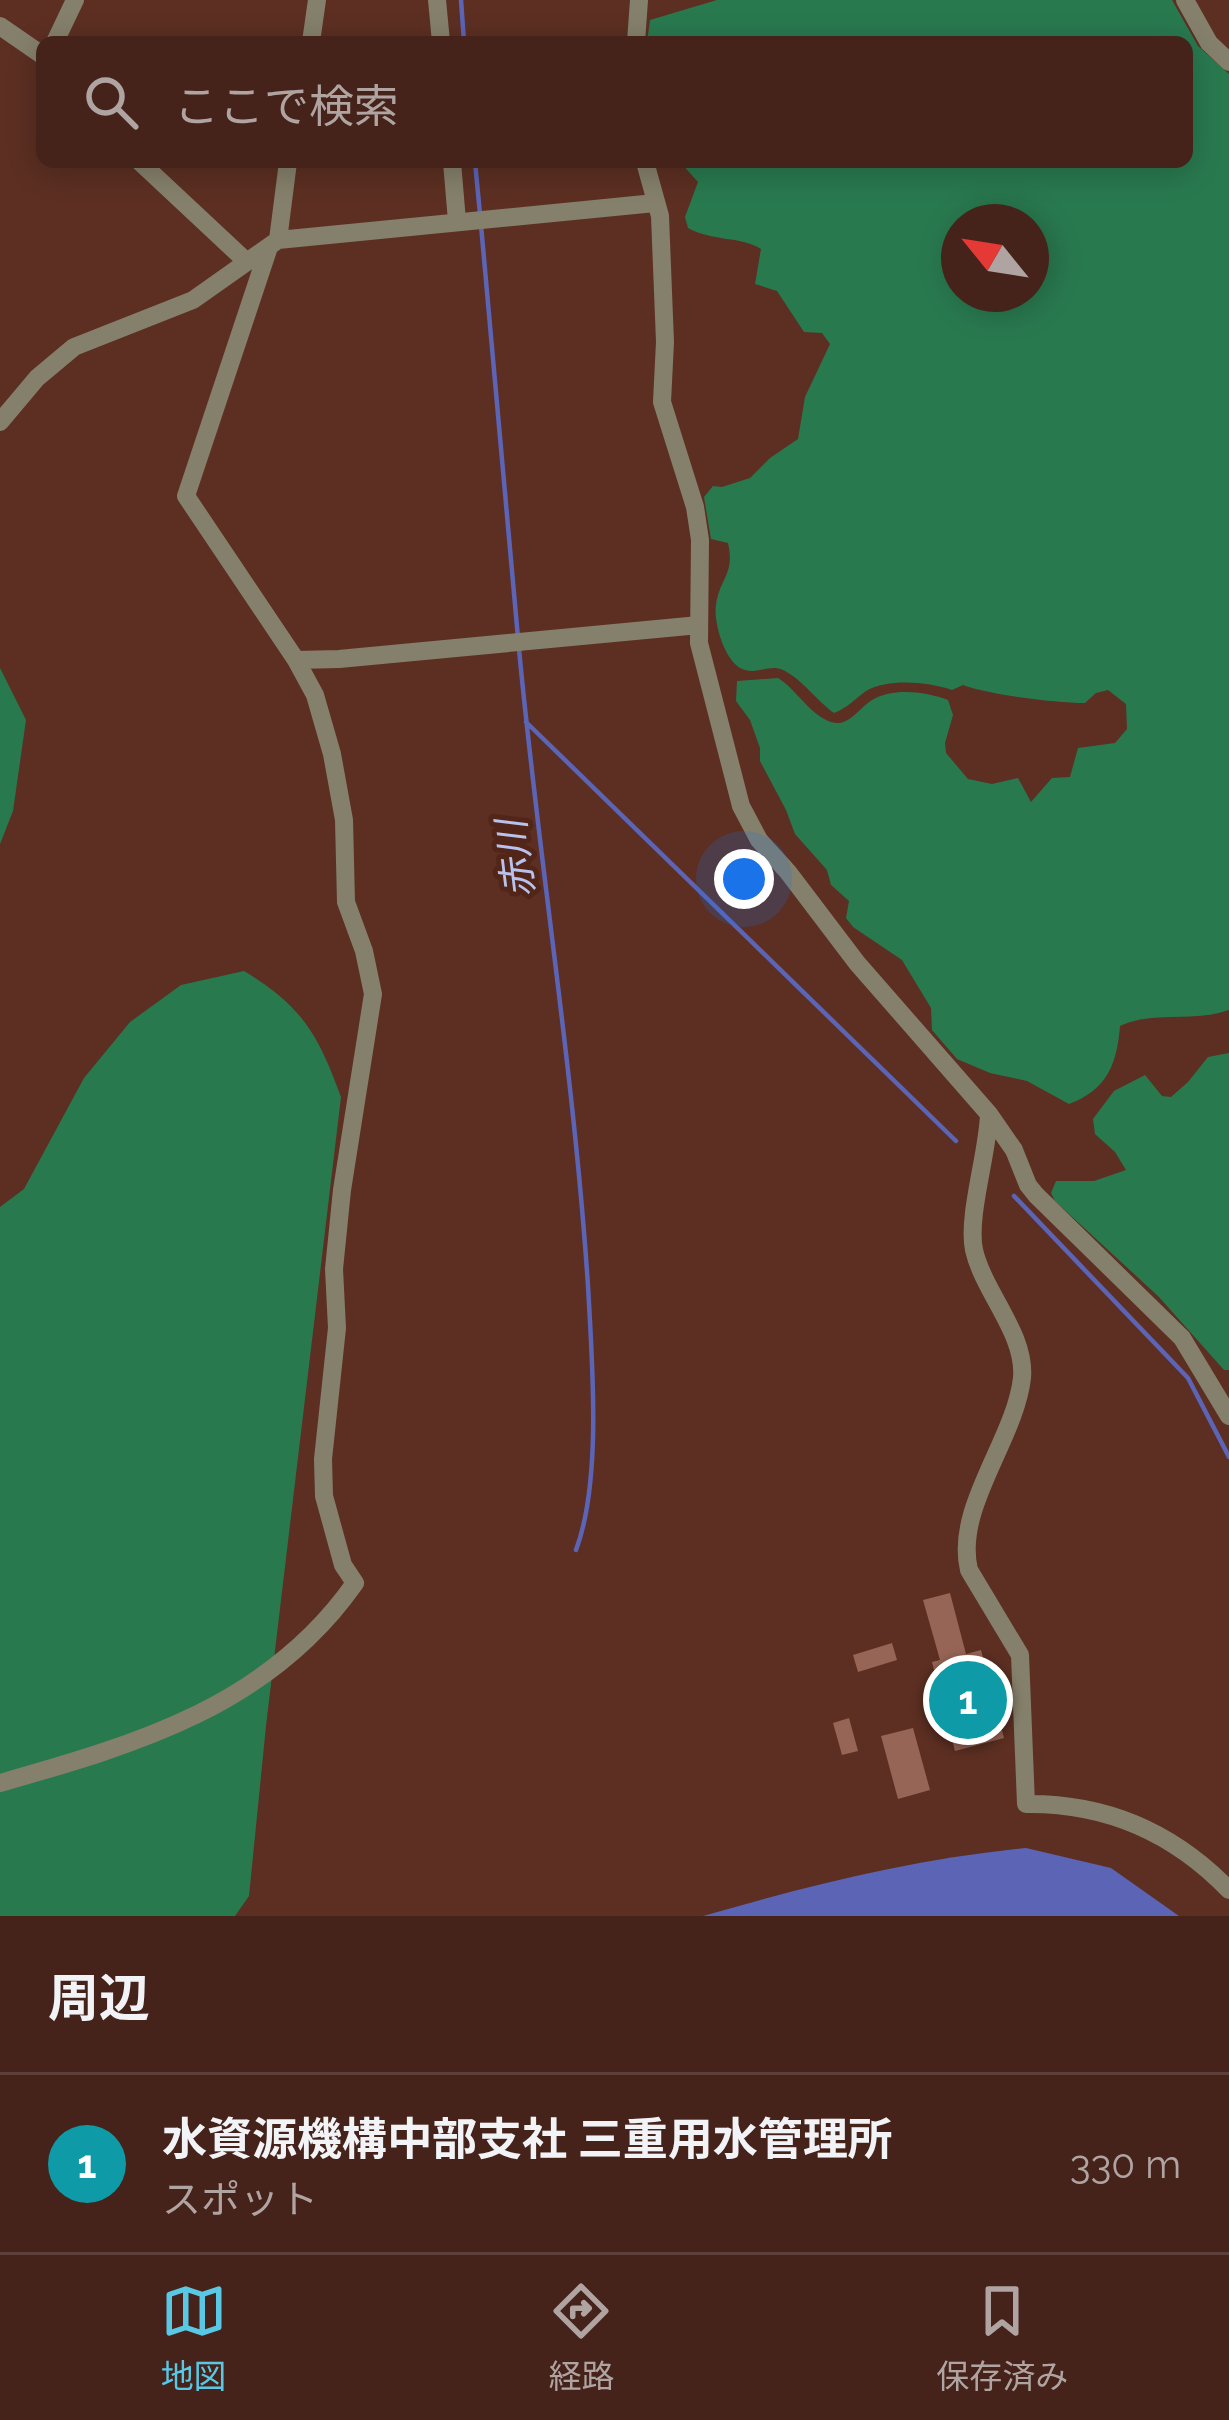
<!DOCTYPE html>
<html lang="ja">
<meta charset="utf-8">
<style>
body{margin:0;font-family:Raleway,"Noto Sans JP",sans-serif;background:#4f2f27;color:#f1f3f6}
.compass{position:absolute;left:941px;top:204px;width:108px;height:108px;border-radius:50%;background:#45231a;box-shadow:0 6px 30px #0003;rotate:300deg}
.you{position:absolute;left:744px;top:879px;width:42px;height:42px;margin:-30px;border:9px solid #fff;border-radius:50%;background:#1a73e8;box-shadow:0 0 0 18px #1a73e833}
.badge{display:grid;place-items:center;width:78px;height:78px;border-radius:50%;background:#59c8e4;color:#fff;font-size:39px;font-weight:700}
.pin{position:absolute;translate:-50% -50%;border:6px solid #fff;box-shadow:0 3px 12px #0006}
.list{margin:0;padding:0;list-style:none}
h2{display:flex;justify-content:space-between;align-items:center;height:156px;margin:0;padding:0 48px;font-size:51px}
h2 small{font-size:39px;font-weight:400;color:#b0a4a2}
.list li{display:grid;grid-template-columns:78px 1fr auto;gap:36px;align-items:center;box-sizing:border-box;height:180px;padding:0 48px;border-top:3px solid #5d4039}
.list b{display:block;font-size:45px;white-space:nowrap}
.list p{margin:0;font-size:39px;white-space:nowrap;color:#b0a4a2}
.list em{font-size:39px;font-style:normal;color:#b0a4a2}
.icon{flex:none;width:66px;height:66px;fill:none;stroke:currentColor;stroke-width:2;stroke-linecap:round;stroke-linejoin:round}
.map{position:relative;flex:none;width:1229px;height:1916px;overflow:hidden}
.search{position:absolute;background:#45231a;box-shadow:0 6px 30px #0003;left:36px;right:36px;top:36px;height:132px;display:flex;align-items:center;gap:30px;box-sizing:border-box;padding:0 42px;border-radius:18px;color:#b0a4a2;font-size:45px}
.sheet{height:336px;background:#45231a}
nav{display:flex;justify-content:space-around;align-items:center;box-sizing:border-box;height:168px;border-top:3px solid #5d4039;background:#45231a;font-size:33px;color:#b0a4a2}
nav a{display:grid;justify-items:center;gap:6px}
nav .on{color:#59c8e4}
.map>svg:first-child{display:block}
.forest{fill:#29794f;fill-rule:evenodd}
.water{fill:#5c64b6}
.lines{fill:none;stroke-linecap:round;stroke-linejoin:round}
.stream{stroke:#5c64b6;stroke-width:4.5}
.building{fill:#976556}
.street{stroke:#85806b;stroke-width:18}
.labels{text-anchor:middle;dominant-baseline:central;stroke-width:10;stroke-linejoin:round;paint-order:stroke}
.water-label{font-size:39px;font-style:italic;fill:#b9c1ed;stroke:#512518}
</style>
<div class="map">
<svg width="1229" height="1916" viewBox="0 0 1229 1916">
<rect width="100%" height="100%" fill="#5c2f22"/>
<!-- forest -->
<path class="forest" d="M717,0H1172L1198,46L1229,74V1010C1194,1023 1155,1010 1120,1026C1117,1064 1107,1090 1069,1104L1027,1081L990,1073L957,1059L932,1030L931,1008L902,960L853,927L846,918L849,901L831,885L827,870L795,834L786,810L760,761V748L750,720L736,701L737,681L778,678C796,689 810,715 831,722C848,728 859,708 872,700C894,687 926,692 948,700L953,715L945,743L946,753L968,779L992,784L1018,778L1031,802L1052,778L1070,777L1078,748L1115,743L1127,729L1126,704L1108,690L1096,693L1085,703C1055,703 990,695 963,685L952,690C928,682 889,678 866,691C855,699 847,708 834,713C817,701 802,679 783,670C770,664 759,674 745,670C726,666 713,623 716,605C720,577 735,575 728,543L711,539L704,497L713,486L722,487L750,478L770,458L798,439L805,397L830,344L822,333L804,332L777,291L755,284L761,249C741,236 714,242 688,228L685,217L698,182L680,162H1187V42H647L650,20ZM959,222H1031V294H959Z
M0,668L26,720L13,811L0,844Z
M244,971C302,1006 318,1034 341,1097L266,1726L249,1896L235,1916H0V1207L24,1189L84,1078L130,1022L181,985Z
M1229,1053V1370H1224L1159,1297L1055,1201L1051,1193L1056,1181H1094L1126,1170L1115,1152L1095,1134L1093,1119L1114,1091L1145,1075L1162,1096L1171,1097L1188,1082L1208,1057Z"/>
<!-- water -->
<path class="water" d="M1026,1848L1111,1868L1179,1916H703C810,1885 915,1859 1026,1848Z"/>
<g class="lines">
<!-- stream -->
<path class="stream" d="M461,0L464,42
M475,162L480,214
M481,225L518,638
M519,649C539,862 574,1073 588,1286C592,1360 602,1481 576,1550
M526,722L956,1141
M1014,1196L1188,1378L1229,1457"/>
</g>
<!-- building -->
<path class="building" d="M950,1593L966,1654L981,1650L1004,1738L955,1751L932,1662L940,1660L923,1600Z
M892,1643L897,1660L858,1672L853,1655Z
M849,1718L858,1751L842,1755L833,1723Z
M913,1728L930,1790L898,1799L881,1736Z"/>
<g class="lines">
<!-- street -->
<path class="street" d="M437,0L441,42
M1185,0L1209,43L1229,62
M0,26L42,55
M55,42L75,0
M311,42L317,0
M636,42L639,0
M140,162L247,262
M452,162L457,221
M645,162L660,216L665,342L662,402L695,507L700,540L699,643L741,806L759,840L788,872L857,963L989,1114L1014,1150L1028,1185L1036,1195L1182,1338L1229,1416
M278,240L288,162
M0,422L37,378L74,347L193,300L278,240L655,203
M296,660L339,659L699,625
M989,1114C988,1153 967,1216 974,1250C984,1293 1026,1334 1022,1378C1015,1440 954,1508 969,1570L1020,1655L1026,1804C1106,1803 1174,1833 1229,1890
M0,1783C137,1744 269,1706 355,1583L343,1565L324,1496L323,1459L337,1328L334,1269L342,1190L373,994L364,951L346,902L344,820L332,754L315,695L296,660L186,496L269,247"/>
</g>
<g class="labels">
<!-- water labels -->
<g class="water-label">
<text transform="translate(515 859) rotate(-97)">赤川</text>
</g>
</g>
</svg>
<svg class="compass" viewBox="-18 -18 36 36"><path d="M0-13l5 13h-10z" fill="#e53935"/><path d="M0 13l5-13h-10z" fill="#b0a4a2"/></svg>
<div class="you"></div>
<div class="pin badge" style="left:968px;top:1700px;background:#0f9aa8">1</div>
<div class="search"><svg class="icon" aria-label="search" viewBox="0 0 24 24"><circle cx="10" cy="10" r="6"/><path d="M15 15l6 6"/></svg>ここで検索</div>
</div>
<section class="sheet">
<h2>周辺<small></small></h2>
<ul class="list">
<li><span class="badge" style="background:#0f9aa8">1</span><div><b>水資源機構中部支社 三重用水管理所</b><p>スポット</p></div><em>330 m</em></li>
</ul>
</section>
<nav>
<a class="on"><svg class="icon" aria-label="map" viewBox="0 0 24 24"><path d="M3 6l6-2 6 2 6-2v14l-6 2-6-2-6 2zM9 4v14M15 6v14"/></svg>地図</a>
<a><svg class="icon" aria-label="directions" viewBox="0 0 24 24"><path d="M12 3l9 9-9 9-9-9zM9 14v-3h6M13 9l2 2-2 2"/></svg>経路</a>
<a><svg class="icon" aria-label="saved" viewBox="0 0 24 24"><path d="M7 4h10v16l-5-4-5 4z"/></svg>保存済み</a>
</nav>
